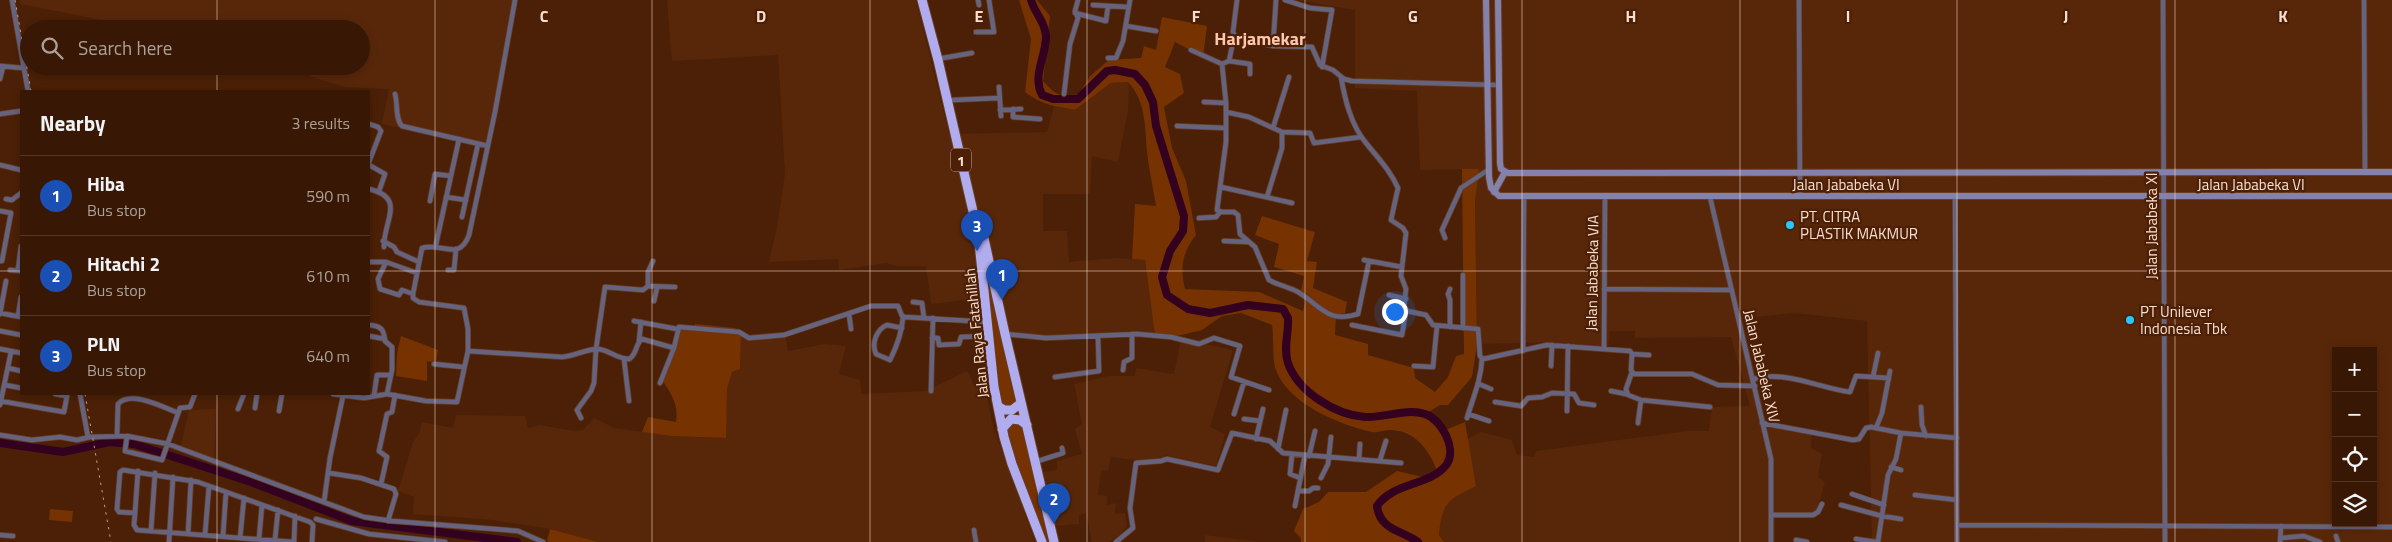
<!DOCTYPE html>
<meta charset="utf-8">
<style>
body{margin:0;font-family:"Titillium Web",sans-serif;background:#432513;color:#f1f3f6}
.controls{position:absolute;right:15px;bottom:15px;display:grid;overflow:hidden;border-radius:0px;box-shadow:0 2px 8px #0003}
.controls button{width:45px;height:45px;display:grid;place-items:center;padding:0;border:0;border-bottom:1px solid #523726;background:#381804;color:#f1f3f6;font:25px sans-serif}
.you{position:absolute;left:1394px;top:311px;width:18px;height:18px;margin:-12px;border:4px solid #fff;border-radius:50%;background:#1a73e8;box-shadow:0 0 0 8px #1a73e833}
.badge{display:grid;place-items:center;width:32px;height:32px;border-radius:50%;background:#28c8ff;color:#fff;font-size:16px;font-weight:700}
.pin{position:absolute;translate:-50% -41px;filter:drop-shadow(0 1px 2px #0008)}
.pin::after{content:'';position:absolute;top:26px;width:18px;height:15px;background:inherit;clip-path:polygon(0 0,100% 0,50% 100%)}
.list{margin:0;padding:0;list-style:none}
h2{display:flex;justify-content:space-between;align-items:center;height:65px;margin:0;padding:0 20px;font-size:21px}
h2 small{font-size:16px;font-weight:400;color:#aba09a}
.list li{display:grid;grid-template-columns:32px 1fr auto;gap:15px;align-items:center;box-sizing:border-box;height:80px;padding:0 20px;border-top:1px solid #523726}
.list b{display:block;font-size:19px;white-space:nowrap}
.list p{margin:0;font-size:16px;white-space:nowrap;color:#aba09a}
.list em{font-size:16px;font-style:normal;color:#aba09a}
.icon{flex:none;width:28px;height:28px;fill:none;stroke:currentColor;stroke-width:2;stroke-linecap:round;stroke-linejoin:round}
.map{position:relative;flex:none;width:2392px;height:542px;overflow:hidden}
.search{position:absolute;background:#381804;box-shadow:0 2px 8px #0003;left:20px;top:20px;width:350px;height:55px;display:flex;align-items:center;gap:12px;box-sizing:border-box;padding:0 18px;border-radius:28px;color:#aba09a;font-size:19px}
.panel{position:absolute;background:#381804;box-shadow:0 2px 8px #0003;left:20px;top:90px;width:350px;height:305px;border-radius:0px}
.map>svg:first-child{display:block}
.built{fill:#58270a;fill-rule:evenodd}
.green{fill:#763201}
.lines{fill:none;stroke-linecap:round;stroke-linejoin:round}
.river{stroke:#330020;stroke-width:8}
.street-casing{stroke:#673e26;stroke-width:6}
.secondary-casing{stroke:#673e26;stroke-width:8}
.highway-casing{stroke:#673e26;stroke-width:11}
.street{stroke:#65637e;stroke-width:4.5}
.secondary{stroke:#8481ab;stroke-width:6}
.highway{stroke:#b1aced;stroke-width:9}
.rail{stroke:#bf9d8b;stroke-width:1;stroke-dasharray:2.5 5;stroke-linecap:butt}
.grid{fill:none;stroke:#fbded0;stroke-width:1;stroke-opacity:0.55}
.poi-dot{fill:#28c8ff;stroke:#4b2006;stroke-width:2}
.labels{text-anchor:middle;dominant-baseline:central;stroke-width:4.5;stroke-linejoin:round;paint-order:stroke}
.shield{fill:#4b2006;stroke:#c6a593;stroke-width:1}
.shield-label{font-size:14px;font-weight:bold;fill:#fbded0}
.street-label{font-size:15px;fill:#fbded0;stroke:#4b2006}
.poi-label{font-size:15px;fill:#fbded0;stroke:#4b2006;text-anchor:start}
.quarter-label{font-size:18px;font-weight:bold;fill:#ffc6ab;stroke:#4b2006}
.grid-label{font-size:16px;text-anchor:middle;font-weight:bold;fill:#fbded0;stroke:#4b2006;stroke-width:4.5;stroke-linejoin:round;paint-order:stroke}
</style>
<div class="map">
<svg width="2392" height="542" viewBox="0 0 2392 542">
<rect width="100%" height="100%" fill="#4b2006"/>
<!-- built -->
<path class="built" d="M20,0H515L488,146L382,124L389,89L345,87L309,76L311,66H361V29H147L21,4Z
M667,0H916L949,134L1047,132L1054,107L1075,110L1111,83L1129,82L1128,110L1118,162L1092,156L1090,194H1043V231H1067L1069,262L1118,258L1145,260L1155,336L1134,334L1124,331L1096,336L1051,337L1009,335L1000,296L931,304L926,266H898L886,263L839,270L838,259L769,262L777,228L785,173L778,55L672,61Z
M1296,0H2392V542H1872L1867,321L1795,313L1742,318L1767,426L1812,434L1811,448L1822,454L1818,477L1825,482L1816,513L1775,514V542H1444L1439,535L1441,514L1452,498L1476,485L1467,439L1481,432L1512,440L1517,455L1534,457L1536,451L1688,431H1709L1712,407L1750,406L1731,337L1635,338V331H1610L1608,348L1553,342L1477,344L1475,201L1478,169L1420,170L1417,91L1355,88V10ZM2336,351H2373V523H2336Z
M785,332L788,351L825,344L846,346L839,374L860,380L861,394L926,391L967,371L974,385L985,387L993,426L1035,542H597L550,529L493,520L413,514L414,497L398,491L413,442L419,434L422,422L453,428L456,415L525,416L528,428L540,425L574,431L583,430L594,418L614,428L672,436L725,438L727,389L732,372L740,369L741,335Z
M1181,339L1197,345L1205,344L1233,350L1210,427L1225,434L1216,466L1166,455L1159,463L1111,457L1108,470L1101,471L1098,495L1107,496V505L1116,503L1115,514L1125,513L1127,526L1121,534L1109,542H1092L1086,513L1079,515V524L1055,526L1042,472L1057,470V461L1082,454L1075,429L1082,424L1074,384L1108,376H1135L1136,368L1174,374Z
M216,409L214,462L180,450L189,410Z
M1205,535L1259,542H1205Z"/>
<!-- green -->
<path class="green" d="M1019,0H1037L1050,16L1043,81C1055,95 1060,97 1079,94L1090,76L1109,60L1141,58L1144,46L1156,50L1162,17L1207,26L1203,57L1175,42L1165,67L1180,74L1184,93L1164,107L1172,148L1186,181L1196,235C1182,252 1180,269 1185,289L1259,292L1303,311L1307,294L1301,291L1304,276L1274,267L1279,244L1255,235L1262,216L1315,232L1307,261L1317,262L1313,288L1347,302L1345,313L1336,315L1335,335L1368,344V355L1414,368L1415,378L1435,392L1448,377L1456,356L1464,354L1462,169H1479L1475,201L1477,344L1472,377L1448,405H1440L1425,414L1437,420L1443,431L1465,422L1476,486C1448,500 1442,502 1439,535L1444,542H1301V538L1294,531L1303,509L1319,502L1328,492H1366L1397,471L1427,478L1438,473C1430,452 1417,431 1391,430C1385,430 1378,433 1372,432C1340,425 1288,404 1276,370C1272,361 1274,338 1272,325L1241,313L1222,316L1202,330L1173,337L1155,336L1145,260L1132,259L1135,204L1156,206C1153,188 1149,170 1147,152C1145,128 1146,101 1128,82L1111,83L1075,110C1056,107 1040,104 1025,92L1031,39Z
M962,144L994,278L1019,406L1001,408L980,242L958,145Z
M695,324L735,328L741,335L740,369L732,372L727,389L726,438L672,436L642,432L648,417L676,422C679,405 671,393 662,380L670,355L676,327L694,328Z
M401,336L438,350L436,363L427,361V381L396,376L397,353Z
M1024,422L1054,542H1042L1029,511L1004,425Z
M50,509L73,511L72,522L49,520Z
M550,529L598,542H550L547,541Z"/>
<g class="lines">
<!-- river -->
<path class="river" d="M1031,0C1035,14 1045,21 1046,36C1046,57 1032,75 1042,95L1053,99H1078L1107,71L1115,70L1135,74L1145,85L1153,102L1156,126L1184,216L1183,231L1170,251L1162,277L1167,295L1188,309L1210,313L1248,305L1283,309L1288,318C1289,333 1283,348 1288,363C1298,392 1336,415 1365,417C1384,418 1406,408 1425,414C1441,419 1457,448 1447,464C1431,486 1393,482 1377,506C1380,530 1401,530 1418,542
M0,443L63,452L109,442L134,444L251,482L352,521L517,542"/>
<!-- street casing -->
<g class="street-casing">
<path id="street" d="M12,0L28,91
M515,0L495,112L469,235C459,262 442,242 422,248L413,294V298L419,302L464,308L468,329V351L562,357C575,356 586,349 598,349C609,350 617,359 629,359C637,355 635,344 642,339L674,348L679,327L739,332L749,338L784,335L871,306H898L902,316L905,317L987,322
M978,0L979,5
M1237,0L1233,32L1236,39L1273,46L1312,47L1320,65L1333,70L1344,79L1352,81L1498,85
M1285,0L1310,8L1332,10L1322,67
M1799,0L1800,196
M2163,0L2165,542
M2364,0L2365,172
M1093,5L1127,7
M1075,13L1106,21L1108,6
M1126,26L1156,31
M976,32H994L989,0
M1234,37L1229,61L1222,64L1226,103V142L1217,210L1222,212H1234L1238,215L1240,234L1255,247L1269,280C1278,285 1289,287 1298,292C1320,305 1327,324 1358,314L1369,261
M1273,46L1276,0
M1191,50L1222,64
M943,58L972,53
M1108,58H1116L1123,41L1130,0
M1229,61L1250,64V74
M0,66L23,68
M1341,77C1345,100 1351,125 1366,143C1378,158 1390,170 1398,188L1391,220L1403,228L1406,233L1401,276L1406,289L1404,306L1407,311L1426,315L1433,325L1478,329L1480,356L1483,359L1547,345L1630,351L1632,354L1631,370L1634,374H1692L1718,385L1755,386
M0,79L3,67
M999,87L1001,116
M395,94C398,104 395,119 402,126L488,146
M1064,94L1070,44L1078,18L1075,11L1078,0
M953,100L999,98
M1204,102L1226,103
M1013,109V117L1040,119
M1000,110L1021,109
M1226,112L1249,117L1282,132L1310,133L1314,143L1361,137
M0,114L21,111
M369,124L378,127L381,131L369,162
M1177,126L1226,128
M1273,128L1289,77
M0,165L21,170
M369,165L385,174L379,191
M1221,187L1292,203
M369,189C407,198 383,221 384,247
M446,197L466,200
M1267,197L1282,148V132
M1710,197L1771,459V542
M1955,197L1957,542
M6,199L12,200L21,193
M430,201L435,174L451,176
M0,211L11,213L2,261H0
M462,217L478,144
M1199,218L1216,217L1220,212
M1445,238L1442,230L1461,188L1488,170
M383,241L394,247L397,252L419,262
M1224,241L1249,242
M436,244L459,139
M1364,260L1402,267
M653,261L648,272V286L675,287
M369,262H386L417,273
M386,262L378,279L380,289L399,295L402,290L413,294
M10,270L21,271
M18,270L21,246
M448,270H454L456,249
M1604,289L1732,290
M1389,295L1406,299
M654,301L657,288
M913,302L922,303L924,318
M0,313L21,317
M0,314L6,281
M849,314L851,329
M18,316L21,297
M634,321L677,329
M369,325C381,326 384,329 385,341L392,347V370L387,394
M1352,325L1402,335L1406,310
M1450,327V300L1448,294L1450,289
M902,328L887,325C877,329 871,343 876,354L890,360C897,346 902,333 903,317
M1463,328V275
M0,331L21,335
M1005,334L1046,338L1137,334L1171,337L1199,344L1214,338L1240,346L1231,377L1269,390
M369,336L385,339
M932,338H938L939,345L959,344L961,337L988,336
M639,341L641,322
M0,349L21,353
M1604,349L1605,197
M1523,351L1524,197
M1632,354L1649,355
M624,359L629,401
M434,364L463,367
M1414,366L1433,367L1437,326
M1551,366L1552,345
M8,368L21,371
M1123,370L1124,362L1132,358V334
M1632,372L1626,389L1628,395L1641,400L1710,407
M1055,377L1099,371L1098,337
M1873,377L1878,353
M1753,379C1785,370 1819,388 1850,392L1856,376L1889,378
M660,383L674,348
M1479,384L1491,389
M5,385L21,388
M931,391L933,318
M1611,391L1626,394
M80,394L88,437
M333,394L364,398L387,394L426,401L457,402L468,351
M374,395L377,375H391
M0,401L64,412L67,396L55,394
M1495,402L1521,406L1528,398L1542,397L1552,393L1574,394L1579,403L1594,405
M0,405L11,352
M1921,407L1922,425L1926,436
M255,408L257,394
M238,409L244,394
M279,411L282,394
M1567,411L1568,346
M1234,414L1244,382
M1468,414L1489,421
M581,418L577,410L591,391L594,383L596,349L605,287L643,290L648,286
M1467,418C1473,398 1481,380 1482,359
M1244,419L1260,421
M1638,423L1641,400
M1762,423L1853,440L1859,439L1866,428L1871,427L1901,433L1957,438
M1876,428L1882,413L1890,371
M0,435L32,440L60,437L77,440L90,437L127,436L168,444L364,517L392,521L518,531L543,542
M117,436L118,404C131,390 163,407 178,413
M127,436L125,451L162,460L180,408L190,407L195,394
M1256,439L1263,409
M1278,449L1286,410
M1292,454L1290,474L1300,478
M1309,456L1315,431
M1359,459L1360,444
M1380,460L1386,441
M1035,462L1063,453L1062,448
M1891,467L1901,470
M329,473L361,478L394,489L396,494L388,521
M1321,478L1328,464L1331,437
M381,484L387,457L379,451L387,414L392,412L395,395
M1298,491H1309L1313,488H1318
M1852,494L1884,505
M1915,495L1957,500
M324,502L330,458L343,396
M1841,505L1882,516L1901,519
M1295,506L1305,455
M135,513L138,471
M1771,515H1813L1818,512L1822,504
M316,519L369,534L445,542
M1958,525L2392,527
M974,530L976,542
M151,531L155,473
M188,534L191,480
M0,535L13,536
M205,535L209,486
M223,536L226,492
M2336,536L2338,542
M240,538L244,498
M2281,538L2304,536L2320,542
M259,539L262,505
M1856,539L1876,542
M275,540L278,510
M1796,540L1807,542
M169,542L173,477
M293,542L137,530L134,525L135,513L119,512L117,509L120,472L123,470L198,482L310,522L313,525L312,542
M294,542L295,516
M1116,542L1133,528L1130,508L1136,463L1161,461L1167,459L1218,470L1232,433L1270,441L1283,453L1401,463
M1878,542L1888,475L1896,459L1901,433
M2280,542L2281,526"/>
</g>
<!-- secondary casing -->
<g class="secondary-casing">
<path id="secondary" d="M1486,0L1489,177L1491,188L1499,196H2392
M1498,0L1500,163L1501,169L1508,173L2392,172
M1494,192L1505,172"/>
</g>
<!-- highway casing -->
<g class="highway-casing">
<path id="highway" d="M922,0L938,60L978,233L994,387L1004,437L1012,464L1042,542
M983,234L1005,334L1054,542
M998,406L1004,410H1012L1021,403
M1002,429L1011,419L1020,420L1027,425"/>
</g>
<!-- street -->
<use href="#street" class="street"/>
<!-- secondary -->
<use href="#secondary" class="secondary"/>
<!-- highway -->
<use href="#highway" class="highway"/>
<!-- rail -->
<path class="rail" d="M15,0L31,91
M85,394L111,542"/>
</g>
<!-- grid -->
<path class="grid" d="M217,0V29M435,0V542M652,0V542M870,0V542M1087,0V542M1305,0V542M1522,0V542M1740,0V542M1957,0V542M2175,0V542M217,66V91M0,271H21M369,271H2392M217,394V542"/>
<!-- markers -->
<g class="poi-dot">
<circle cx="1790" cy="225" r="5"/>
<circle cx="2130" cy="320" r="5"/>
</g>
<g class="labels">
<!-- shield labels -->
<rect class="shield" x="951" y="148.5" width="20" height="23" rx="4"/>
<g class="shield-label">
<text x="961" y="160">1</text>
</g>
<!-- street labels -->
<g class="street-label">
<text x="1846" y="184">Jalan Jababeka VI</text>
<text x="2251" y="184">Jalan Jababeka VI</text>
<text transform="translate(2151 226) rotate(-90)">Jalan Jababeka XI</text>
<text transform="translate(1592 273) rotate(-89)">Jalan Jababeka VIA</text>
<text transform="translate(976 333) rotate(-96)">Jalan Raya Fatahillah</text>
<text transform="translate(1762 366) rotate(77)">Jalan Jababeka XIV</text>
</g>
<!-- poi labels -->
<g class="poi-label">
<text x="1800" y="216">PT. CITRA<tspan x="1800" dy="17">PLASTIK MAKMUR</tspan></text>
<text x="2140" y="311">PT Unilever<tspan x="2140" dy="17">Indonesia Tbk</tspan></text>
</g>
<!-- quarter labels -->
<g class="quarter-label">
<text x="1260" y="38">Harjamekar</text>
</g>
</g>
<g class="grid-label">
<text x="544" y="22">C</text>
<text x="761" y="22">D</text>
<text x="979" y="22">E</text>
<text x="1196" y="22">F</text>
<text x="1413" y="22">G</text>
<text x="1631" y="22">H</text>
<text x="1848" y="22">I</text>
<text x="2066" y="22">J</text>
<text x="2283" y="22">K</text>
</g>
</svg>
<div class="controls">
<button>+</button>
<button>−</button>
<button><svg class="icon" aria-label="locate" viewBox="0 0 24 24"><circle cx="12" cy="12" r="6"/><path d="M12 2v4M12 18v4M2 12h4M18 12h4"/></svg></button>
<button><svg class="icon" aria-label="layers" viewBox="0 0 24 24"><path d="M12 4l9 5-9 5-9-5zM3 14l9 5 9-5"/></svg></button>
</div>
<div class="you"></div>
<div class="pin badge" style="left:1002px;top:300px;background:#1a4fb4">1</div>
<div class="pin badge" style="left:1054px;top:524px;background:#1a4fb4">2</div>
<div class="pin badge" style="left:977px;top:251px;background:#1a4fb4">3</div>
<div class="search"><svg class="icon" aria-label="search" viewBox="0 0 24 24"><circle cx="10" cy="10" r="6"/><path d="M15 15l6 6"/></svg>Search here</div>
<section class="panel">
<h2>Nearby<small>3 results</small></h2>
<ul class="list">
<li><span class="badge" style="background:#1a4fb4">1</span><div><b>Hiba</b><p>Bus stop</p></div><em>590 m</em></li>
<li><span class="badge" style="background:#1a4fb4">2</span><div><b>Hitachi 2</b><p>Bus stop</p></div><em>610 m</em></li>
<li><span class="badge" style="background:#1a4fb4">3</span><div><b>PLN</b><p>Bus stop</p></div><em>640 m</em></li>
</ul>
</section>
</div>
